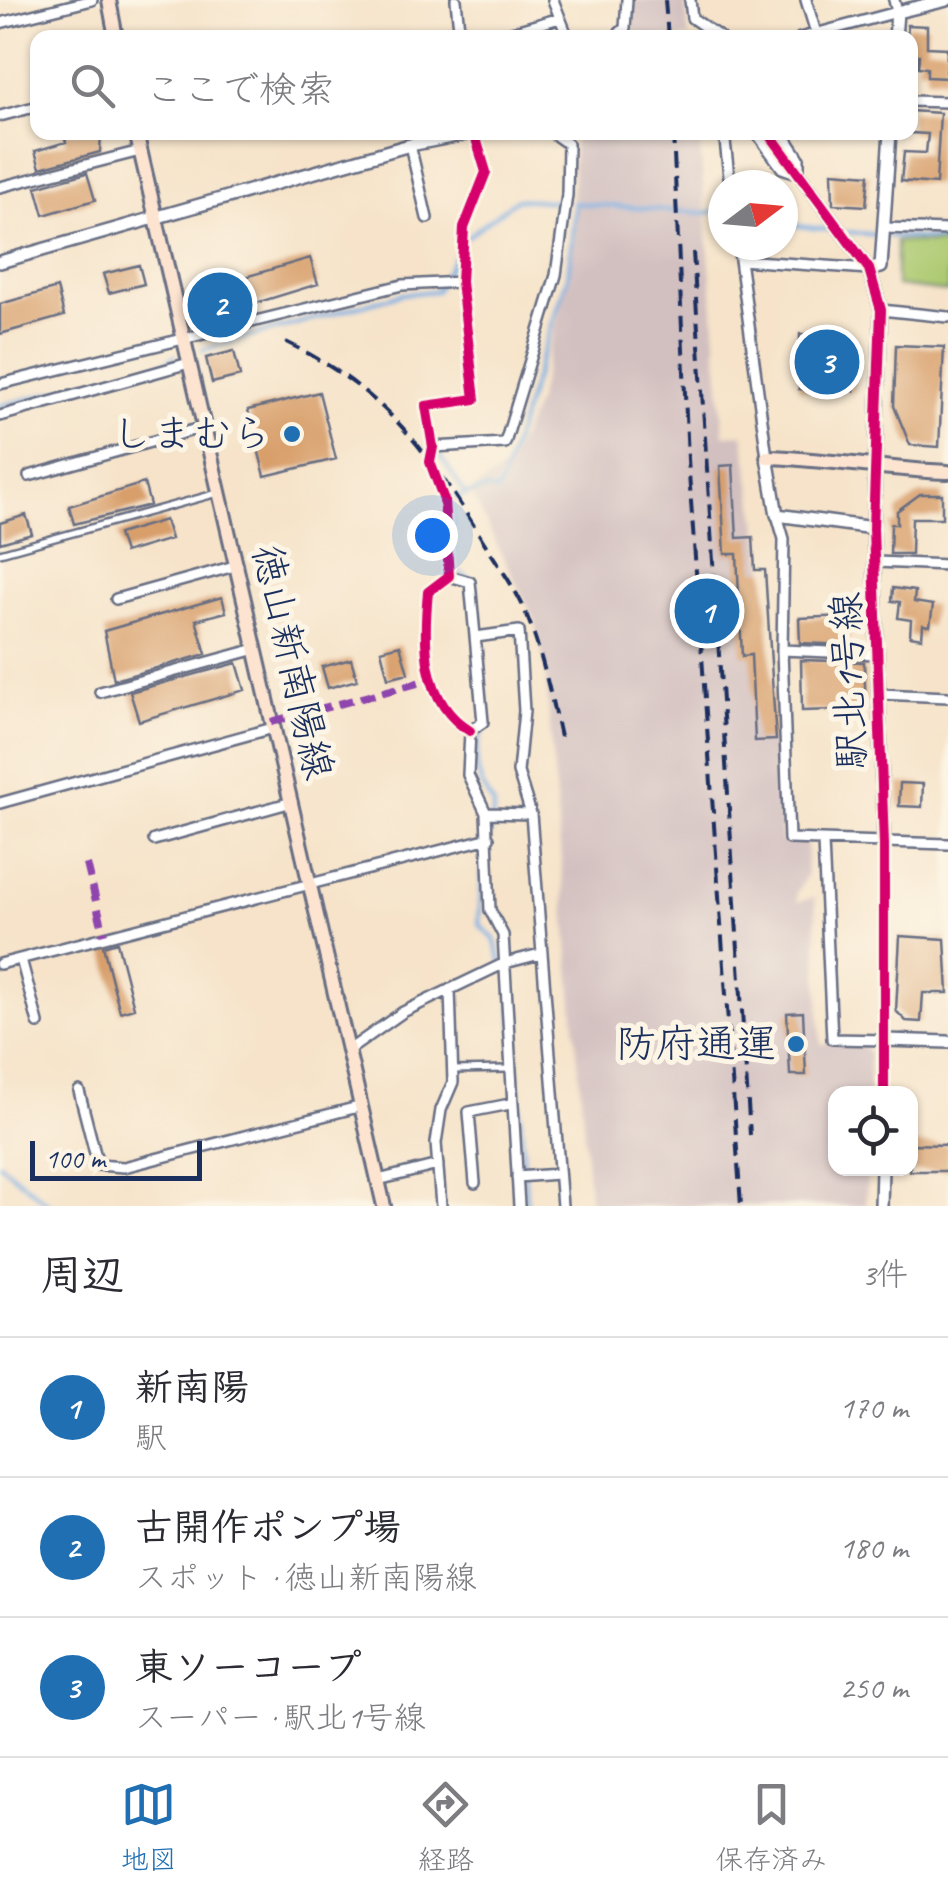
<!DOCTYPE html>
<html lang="ja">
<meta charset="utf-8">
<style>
body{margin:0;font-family:Caveat,"Klee One",sans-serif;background:#f7f7f7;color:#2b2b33}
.controls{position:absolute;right:30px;bottom:30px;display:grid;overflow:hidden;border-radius:20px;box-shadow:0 2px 8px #0004}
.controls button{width:90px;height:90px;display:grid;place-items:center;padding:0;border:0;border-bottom:2px solid #e1e1e2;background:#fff;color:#2b2b33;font:50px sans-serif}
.compass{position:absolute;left:708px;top:170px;width:90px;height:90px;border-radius:50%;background:#fff;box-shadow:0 2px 8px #0004;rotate:74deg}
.scale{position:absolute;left:30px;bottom:25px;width:172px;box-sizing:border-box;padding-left:10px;border:5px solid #1b2f5e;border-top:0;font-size:28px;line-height:35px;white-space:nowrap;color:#1b2f5e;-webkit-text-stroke:8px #fcf5e5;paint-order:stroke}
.you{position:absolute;left:432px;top:535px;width:35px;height:35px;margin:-25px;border:8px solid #fff;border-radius:50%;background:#1a73e8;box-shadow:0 0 0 15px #1a73e833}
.badge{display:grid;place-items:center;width:65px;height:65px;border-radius:50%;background:#1f6fb2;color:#fff;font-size:32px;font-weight:700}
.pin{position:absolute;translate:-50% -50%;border:5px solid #fff;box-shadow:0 2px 10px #0006}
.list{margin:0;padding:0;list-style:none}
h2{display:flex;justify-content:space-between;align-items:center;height:130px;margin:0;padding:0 40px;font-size:42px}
h2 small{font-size:32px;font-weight:400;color:#7c7c81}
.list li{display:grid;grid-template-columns:65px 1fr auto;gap:30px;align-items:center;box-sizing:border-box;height:140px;padding:0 40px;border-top:2px solid #e1e1e2}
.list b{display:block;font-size:38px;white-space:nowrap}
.list p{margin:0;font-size:32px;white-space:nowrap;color:#7c7c81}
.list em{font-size:32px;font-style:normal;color:#7c7c81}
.icon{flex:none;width:55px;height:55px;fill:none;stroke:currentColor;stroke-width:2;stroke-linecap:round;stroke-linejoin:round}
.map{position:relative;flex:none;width:948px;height:1206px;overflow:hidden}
.search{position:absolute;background:#fff;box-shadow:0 2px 8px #0004;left:30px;right:30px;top:30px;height:110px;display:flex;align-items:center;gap:25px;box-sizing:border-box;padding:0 35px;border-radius:20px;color:#7c7c81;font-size:38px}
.sheet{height:550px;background:#fff}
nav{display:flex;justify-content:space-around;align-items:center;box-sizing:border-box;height:140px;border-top:2px solid #e1e1e2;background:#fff;font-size:28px;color:#7c7c81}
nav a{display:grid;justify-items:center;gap:5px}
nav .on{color:#1f6fb2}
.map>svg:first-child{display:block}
.industrial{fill:#d2bfc0}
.green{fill:#acc970;stroke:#647c67;stroke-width:2.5}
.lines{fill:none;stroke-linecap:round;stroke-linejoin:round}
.stream{stroke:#75ade4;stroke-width:4}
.building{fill:#d89f6b}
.tertiary-tunnel{stroke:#cabfb4;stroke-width:11;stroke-dasharray:11 5.5;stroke-linecap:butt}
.service-casing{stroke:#686e83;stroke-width:10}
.minor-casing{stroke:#686e83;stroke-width:14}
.tertiary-casing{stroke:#686e83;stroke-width:16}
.secondary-casing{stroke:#686e83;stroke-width:18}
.service{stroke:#fff;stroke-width:5}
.minor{stroke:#fff;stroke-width:9}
.tertiary{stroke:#fff;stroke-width:11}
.secondary{stroke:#fde4d1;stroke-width:12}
.rail{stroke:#1b2f5e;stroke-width:4;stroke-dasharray:15 8;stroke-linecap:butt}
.quiet{stroke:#8e44ad;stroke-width:8;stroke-dasharray:15 8;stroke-linecap:butt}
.cycleway-casing{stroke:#fcf5e5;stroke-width:16}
.cycleway{stroke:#d6006c;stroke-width:10}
.poi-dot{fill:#1f6fb2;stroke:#fcf5e5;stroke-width:4}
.labels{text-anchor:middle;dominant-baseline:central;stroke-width:10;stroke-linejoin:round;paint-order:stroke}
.poi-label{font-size:40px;fill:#1b2f5e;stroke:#fcf5e5;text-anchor:end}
.street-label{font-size:40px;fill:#1b2f5e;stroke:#fcf5e5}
</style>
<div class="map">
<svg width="948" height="1206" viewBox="0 0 948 1206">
<rect width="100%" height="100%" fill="#fcf5e5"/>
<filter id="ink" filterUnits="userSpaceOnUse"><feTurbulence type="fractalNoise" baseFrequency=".01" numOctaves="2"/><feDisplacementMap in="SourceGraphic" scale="20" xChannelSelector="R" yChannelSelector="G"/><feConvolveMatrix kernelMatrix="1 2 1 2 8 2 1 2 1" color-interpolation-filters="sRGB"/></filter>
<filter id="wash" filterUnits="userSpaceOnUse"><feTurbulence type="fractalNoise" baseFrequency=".0048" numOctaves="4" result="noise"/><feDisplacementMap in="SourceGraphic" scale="40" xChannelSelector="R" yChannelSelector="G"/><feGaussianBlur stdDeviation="2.25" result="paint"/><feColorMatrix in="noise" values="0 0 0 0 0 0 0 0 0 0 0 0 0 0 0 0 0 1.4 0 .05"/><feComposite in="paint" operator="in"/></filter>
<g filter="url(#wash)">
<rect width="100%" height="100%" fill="#f6e3c9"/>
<!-- industrial -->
<path class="industrial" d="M631,0H685L689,37L623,38Z
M570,133H699L724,435L743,434L765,570L782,842H807V875L797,891V902L815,897L821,1044L860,1042L869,1053V1093L836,1094V1168L867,1169L866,1206H590L545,669L535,620L471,493L509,464L537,401L569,271L574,142Z"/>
<!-- green -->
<path class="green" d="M896,241L948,244V292L896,286Z"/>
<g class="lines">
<!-- stream -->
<path class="stream" d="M573,203L705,213L723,210
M783,224L839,231
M848,232L878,235
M888,236L948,240
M467,237L517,199L564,202
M203,350L402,294L436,291L461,245
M0,406L166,363L175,356
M439,454L464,492
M490,835L494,805C474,780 471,749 488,722L475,581L455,570L450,499L487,489L498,492L568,275L575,203
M484,843L479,924L494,939L502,964
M511,991L527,1206
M0,1164L51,1206"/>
</g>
<g id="blocks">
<!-- building -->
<path class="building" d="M907,25L927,26V47L947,48L946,78L927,77V68L918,67L919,55H910Z
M910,111L940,113L936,184L901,181L904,152L926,153L928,134L910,133Z
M63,132H101L100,152L40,168L35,151L66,142Z
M832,172L869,175L866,206L833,204Z
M87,173L95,200L44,215L36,187Z
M310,258L318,284L253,304L245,277Z
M139,265L144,284L109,293L103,274Z
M228,283L237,317L219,322L216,310L208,313L205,300L212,298L210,287Z
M57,288L64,316L0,334V304Z
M800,334L855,336L854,391L799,389Z
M896,345L944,347L939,447L910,445L894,406Z
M234,351L240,376L212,383L206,358Z
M319,392L336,459L265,476L248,410Z
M733,465L737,538L753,537L755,570H765L776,740L755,741L751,655L742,656L737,554H725L720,466Z
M144,483L150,505L74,524L69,506Z
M920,494H942V518H912L911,554H890L891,524H897V511Z
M26,515L32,534L0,543V523Z
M165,520L171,539L124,553L118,534Z
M893,588L915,591L914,602L933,605L930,626L923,625L922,638L910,636L911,620L898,618L900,602L892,601Z
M222,597L226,612L196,620L206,654L114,680L104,631Z
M848,616L849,645L800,643L799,618Z
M400,645L408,673L388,678L381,650Z
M351,659L357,680L328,688L322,667Z
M801,660L864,662L866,709L802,711Z
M237,663L245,690L139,721L130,692Z
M900,783L923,784L922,807L899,806Z
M900,936L945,939L948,993H923L921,1022L906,1021L896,1011Z
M117,942L134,1008L120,1012L103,946Z
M803,1012L806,1075H790L787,1013Z
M910,1144L948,1145V1171H910Z"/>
</g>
</g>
<g filter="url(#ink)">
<use href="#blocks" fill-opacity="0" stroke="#686e83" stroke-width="2.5"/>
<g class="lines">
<!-- tertiary-tunnel -->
<path class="tertiary-tunnel" d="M667,38H669"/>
<!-- service casing -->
<g class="service-casing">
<path id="service" d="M0,553L218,493
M452,1070L509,1069"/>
</g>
<!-- minor casing -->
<g class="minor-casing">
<path id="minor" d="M456,0L460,38
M553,0L568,38
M690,0L692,18L721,38
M806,0L816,33
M0,23L92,0
M491,38L560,18
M614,38L625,28L627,0
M800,38L897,12L894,0
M910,101L948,102
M0,116L38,106
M724,132L730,185
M756,132L782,168L799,174V158L782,132
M410,145L427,218
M0,187L140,151
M885,228L948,230
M738,245L767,457
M740,260L869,269
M881,310L948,317
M0,384L402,285L461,282
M0,416L189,363
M433,447L505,443L556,275L567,195L568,144L551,132
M29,476L204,427
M777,515L784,539L782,650L789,839L948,844
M876,562L948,565
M449,576L470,582L483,722L470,731
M116,599L238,565
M476,637L519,631L524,711L518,772L531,814L562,1206
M782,650L877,654
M100,692L256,649
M880,694L948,697
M470,731C422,702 423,642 428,592L449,576L444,500L430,462L433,447L426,406L475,399L461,282L464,228L486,172L474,132
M470,731L468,775L486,813L490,910L503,935L519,1206
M0,803L273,728
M486,813L531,814
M154,840L292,802
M823,842L832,1039L886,1040
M21,959L38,1023
M0,964L489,838
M349,1050L403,1012L505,963L540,954
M79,1091L98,1165L124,1167L362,1106
M517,1177L558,1174
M378,1180L438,1165
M475,1183L469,1112L510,1104
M441,1206L436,1143L441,1110L453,1082L450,989"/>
</g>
<!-- tertiary casing -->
<g class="tertiary-casing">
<path id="tertiary" d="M895,38L897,12L947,0
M768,132L869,269L881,310L873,528L884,845V1094
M0,262L410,145L476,132
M869,269L881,267L890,132
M767,457L777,515L873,528
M886,1040L948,1042
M881,1206L882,1168"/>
</g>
<!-- secondary casing -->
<g class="secondary-casing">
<path id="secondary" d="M109,0L116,38
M136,132L384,1206
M767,457C829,459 887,470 948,472"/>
</g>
<!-- service -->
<use href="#service" class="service"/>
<!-- minor -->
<use href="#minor" class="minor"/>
<!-- tertiary -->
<use href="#tertiary" class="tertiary"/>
<!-- secondary -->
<use href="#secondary" class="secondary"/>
<!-- rail -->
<path class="rail" d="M665,0L668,38
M673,132L688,459L741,1206
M693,252L750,1135
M286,342C381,388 428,450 482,539C495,560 511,582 522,604C541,647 550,692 560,737"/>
<!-- quiet -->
<path class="quiet" d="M271,722L429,680
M87,864L104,934"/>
<!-- cycleway casing -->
<g class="cycleway-casing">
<path id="cycleway" d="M768,132L869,269L881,310L873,528L884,845V1094
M470,731C422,702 423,642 428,592L449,576L444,500L430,462L433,447L426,406L475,399L461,282L464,228L486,172L474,132"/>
</g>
<!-- cycleway -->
<use href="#cycleway" class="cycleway"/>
</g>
</g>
<!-- markers -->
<g class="poi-dot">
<circle cx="292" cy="434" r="10"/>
<circle cx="796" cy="1044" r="10"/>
</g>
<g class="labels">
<!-- poi labels -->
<g class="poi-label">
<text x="272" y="434">しまむら</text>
<text x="776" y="1044">防府通運</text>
</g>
<!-- street labels -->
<g class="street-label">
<text transform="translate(293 662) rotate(77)">徳山新南陽線</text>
<text transform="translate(849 681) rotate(-92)">駅北1号線</text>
</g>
</g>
</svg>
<div class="controls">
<button><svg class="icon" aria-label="locate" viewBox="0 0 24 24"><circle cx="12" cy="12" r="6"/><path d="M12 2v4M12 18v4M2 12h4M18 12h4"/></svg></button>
</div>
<svg class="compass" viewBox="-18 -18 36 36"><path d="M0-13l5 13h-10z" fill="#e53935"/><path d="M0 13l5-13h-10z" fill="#7c7c81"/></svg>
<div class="scale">100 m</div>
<div class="you"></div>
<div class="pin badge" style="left:707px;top:611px">1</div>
<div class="pin badge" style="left:220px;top:305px">2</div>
<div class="pin badge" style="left:827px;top:362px">3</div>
<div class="search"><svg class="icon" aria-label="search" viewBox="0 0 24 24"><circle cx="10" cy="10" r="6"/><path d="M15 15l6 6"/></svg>ここで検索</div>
</div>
<section class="sheet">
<h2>周辺<small>3件</small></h2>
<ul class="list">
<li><span class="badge">1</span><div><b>新南陽</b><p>駅</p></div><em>170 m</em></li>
<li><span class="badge">2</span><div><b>古開作ポンプ場</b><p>スポット · 徳山新南陽線</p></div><em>180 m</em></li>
<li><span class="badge">3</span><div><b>東ソーコープ</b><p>スーパー · 駅北1号線</p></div><em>250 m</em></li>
</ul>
</section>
<nav>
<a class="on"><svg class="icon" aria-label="map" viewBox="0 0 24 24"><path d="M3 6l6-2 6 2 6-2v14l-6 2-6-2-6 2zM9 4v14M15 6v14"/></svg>地図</a>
<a><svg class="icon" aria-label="directions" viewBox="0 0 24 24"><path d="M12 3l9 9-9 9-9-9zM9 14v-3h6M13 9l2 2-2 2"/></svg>経路</a>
<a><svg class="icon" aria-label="saved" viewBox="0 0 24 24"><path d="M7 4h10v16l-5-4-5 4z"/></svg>保存済み</a>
</nav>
